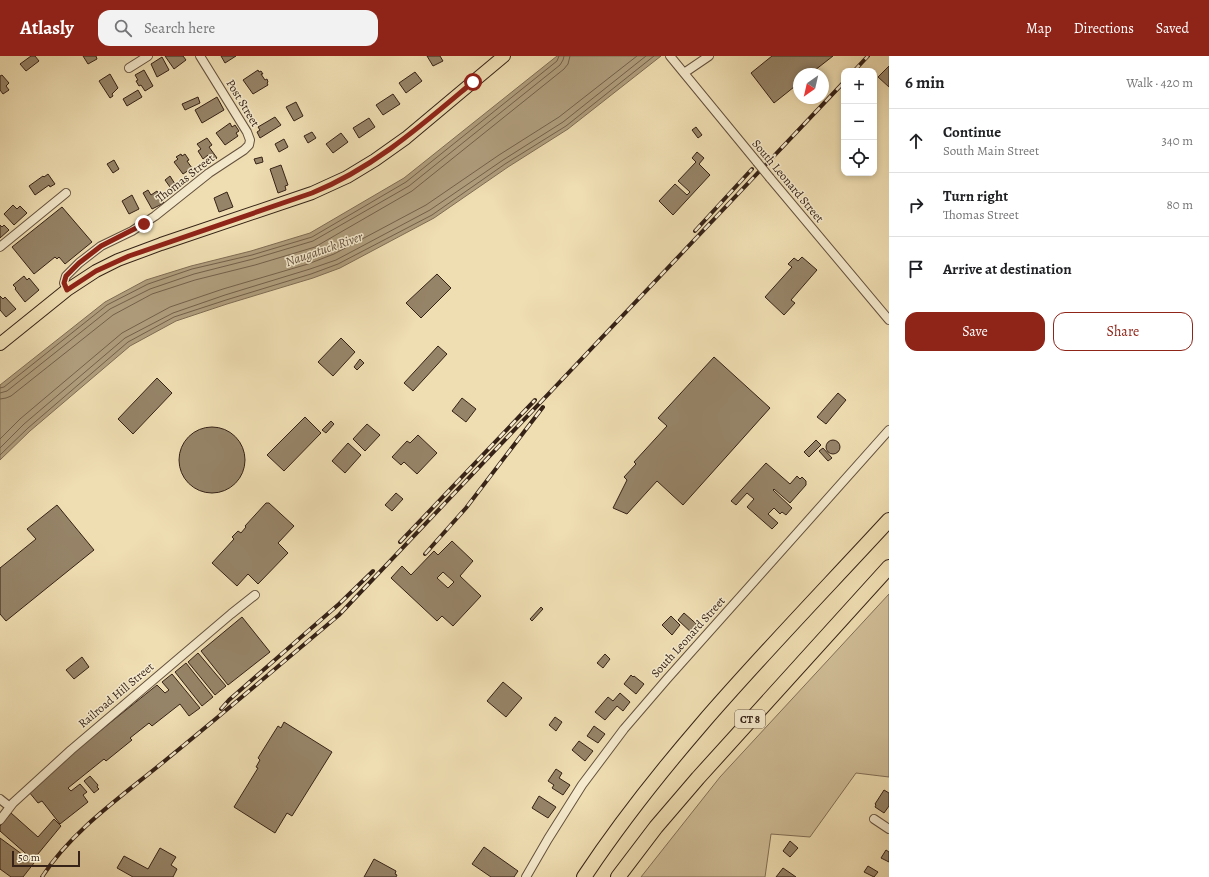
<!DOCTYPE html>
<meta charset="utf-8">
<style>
body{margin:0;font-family:Alegreya,serif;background:#f2f2f2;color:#202124}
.controls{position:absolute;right:12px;top:12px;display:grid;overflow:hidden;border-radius:8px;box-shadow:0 2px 6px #0003}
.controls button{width:36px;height:36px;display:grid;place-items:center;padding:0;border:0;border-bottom:1px solid #e0e0e0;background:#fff;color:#202124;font:20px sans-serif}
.compass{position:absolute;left:793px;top:12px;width:36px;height:36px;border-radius:50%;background:#fff;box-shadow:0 2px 6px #0003;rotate:214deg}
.scale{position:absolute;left:12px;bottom:10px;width:68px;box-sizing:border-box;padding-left:4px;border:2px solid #362217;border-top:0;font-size:11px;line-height:14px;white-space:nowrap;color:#362217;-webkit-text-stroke:3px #f5eacd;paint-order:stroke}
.stop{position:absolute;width:12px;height:12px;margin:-9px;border:3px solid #8f2418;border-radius:50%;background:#fff}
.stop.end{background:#8f2418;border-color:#fff;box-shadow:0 1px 4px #0008}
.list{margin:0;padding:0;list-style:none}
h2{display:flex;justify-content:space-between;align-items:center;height:52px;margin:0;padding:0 16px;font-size:17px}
h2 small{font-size:13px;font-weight:400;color:#757577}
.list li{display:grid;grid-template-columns:26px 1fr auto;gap:12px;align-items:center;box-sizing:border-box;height:64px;padding:0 16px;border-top:1px solid #e0e0e0}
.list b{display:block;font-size:15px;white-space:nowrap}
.list p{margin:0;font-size:13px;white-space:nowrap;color:#757577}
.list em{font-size:13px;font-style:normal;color:#757577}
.actions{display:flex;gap:8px;padding:12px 16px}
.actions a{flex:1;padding:9px 0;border:1px solid #8f2418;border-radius:12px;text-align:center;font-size:14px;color:#8f2418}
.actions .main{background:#8f2418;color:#fff}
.icon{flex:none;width:22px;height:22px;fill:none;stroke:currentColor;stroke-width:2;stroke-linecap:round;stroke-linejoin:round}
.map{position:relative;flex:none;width:889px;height:821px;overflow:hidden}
header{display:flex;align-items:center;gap:24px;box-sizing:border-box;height:56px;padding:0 20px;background:#8f2418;color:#fff}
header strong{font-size:19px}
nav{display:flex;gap:22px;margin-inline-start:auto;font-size:14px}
.search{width:280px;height:36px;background:#f2f2f2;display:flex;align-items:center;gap:10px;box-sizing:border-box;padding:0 14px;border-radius:12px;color:#757577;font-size:15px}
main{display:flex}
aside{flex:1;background:#fff}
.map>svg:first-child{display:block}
.green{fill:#d0be98;stroke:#837058}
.water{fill:#b09e7d;stroke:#7f6c54}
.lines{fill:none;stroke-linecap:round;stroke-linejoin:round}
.shore{stroke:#73604a;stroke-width:1}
.building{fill:#968468;stroke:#362217;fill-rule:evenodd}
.minor-casing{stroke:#64513e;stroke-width:10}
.primary-casing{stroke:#362217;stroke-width:14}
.motorway-casing{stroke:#362217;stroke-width:16}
.minor{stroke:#f5eacd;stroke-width:8}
.primary{stroke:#efdeb2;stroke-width:12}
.motorway{stroke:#efdeb2;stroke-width:14}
.rail-casing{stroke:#362217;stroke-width:4}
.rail{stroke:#f5eacd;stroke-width:2.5;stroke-dasharray:8;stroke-linecap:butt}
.minor-bridge-casing{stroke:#64513e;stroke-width:10;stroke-linecap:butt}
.minor-bridge{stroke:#f5eacd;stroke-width:8}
.route{stroke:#8f2418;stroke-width:5}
.labels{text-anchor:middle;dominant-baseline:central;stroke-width:3;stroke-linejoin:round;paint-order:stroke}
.shield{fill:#f5eacd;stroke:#6f5e4e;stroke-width:1}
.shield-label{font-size:11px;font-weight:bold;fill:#362217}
.street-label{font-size:12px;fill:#362217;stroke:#f5eacd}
.water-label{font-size:13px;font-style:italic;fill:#614d3b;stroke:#f5eacd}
</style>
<header>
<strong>Atlasly</strong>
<div class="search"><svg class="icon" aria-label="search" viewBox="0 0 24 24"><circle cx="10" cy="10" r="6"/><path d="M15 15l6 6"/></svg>Search here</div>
<nav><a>Map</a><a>Directions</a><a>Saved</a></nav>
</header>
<main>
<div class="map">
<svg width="889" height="821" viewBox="0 0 889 821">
<rect width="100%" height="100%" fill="#efdeb2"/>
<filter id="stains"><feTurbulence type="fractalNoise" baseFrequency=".005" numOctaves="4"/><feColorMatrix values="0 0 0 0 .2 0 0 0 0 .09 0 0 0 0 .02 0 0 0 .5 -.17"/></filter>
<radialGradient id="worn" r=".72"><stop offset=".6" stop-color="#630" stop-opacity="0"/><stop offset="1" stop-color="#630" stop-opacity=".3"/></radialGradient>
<!-- green -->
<path class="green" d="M889,538V721L856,717L810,781L771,778L765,821H641L720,721Z"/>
<!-- water -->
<path class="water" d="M557,0H661L568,73L508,111L434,162L340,212L313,222L227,248L176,265L130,290L30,375L0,404V329L105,246L146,224L191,210L251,195L310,177L404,122Z"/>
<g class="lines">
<!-- shore -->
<path class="shore" d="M0,332L4,331L107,249L148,228L192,213L252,199L312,181L406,126L557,5L559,0
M0,337L7,335L110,253L150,233L194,218L253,203L313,185L409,130L560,9L563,4L564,0
M0,343L6,342L11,340L113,259L152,238L195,224L255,209L315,191L412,135L564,13L568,8L570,0
M0,383L20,363L122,277L170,251L223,233L308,208L334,198L426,149L499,99L559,61L637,0
M0,392L24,368L125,282L173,257L225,239L310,213L336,204L430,154L503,104L563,66L646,0
M0,399L28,372L128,286L174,261L226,244L311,218L338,208L432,159L505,108L566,70L654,0"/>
</g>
<!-- building -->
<path class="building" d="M31,0H35L39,5L26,15L20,8Z
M83,0H96L97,3L88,8Z
M165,0H183L186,4L174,13Z
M221,0H236L225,7Z
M427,0H440L443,5L433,10Z
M772,0H833L810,18H799V27L774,47L751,17Z
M162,1L169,14L157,21L151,8Z
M889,10V31L878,21Z
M144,14L153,30L145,35L141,29L139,30L136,25L138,24L135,19Z
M258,14L259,16L261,15L263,18H261L265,24L267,23L268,26L267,27L268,29L253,38L243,24Z
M415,16L422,25L406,37L399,27Z
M110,18L118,32L112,38L113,40L110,42L99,25Z
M2,19L9,27L6,30L9,34L3,38L0,34V20Z
M138,34L142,41L127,50L123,43Z
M393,38L400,48L383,59L376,49Z
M198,41L200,47L185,54L182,48Z
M217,41L224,54L202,67L195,54Z
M296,46L303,60L294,65L286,51Z
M275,61L281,69L260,82L257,76L260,74L258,71Z
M369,62L375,71L359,82L353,72Z
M230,67L232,71L235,69L239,75L236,77L238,80L225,89L216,77Z
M696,71L702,79L698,82L692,74Z
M312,76L316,82L308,87L304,80Z
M341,77L348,86L333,97L326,88Z
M207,82L212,89L209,91L217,102L212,105L208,99L203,103L198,95L201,93L197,88Z
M284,83L288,91L279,96L275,88Z
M697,96L704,102L699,108L710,119L673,159L659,145L675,128L687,139L690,136L678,125L696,106L692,102Z
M181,98L182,100L185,98L189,104L187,105L192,112L183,118L174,106L178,103L176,101Z
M262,101L263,106L256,108L254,103Z
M114,104L119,113L113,117L107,108Z
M281,109L288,129L285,130L286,134L278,137L270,113Z
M48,118L55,128L50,131L49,129L35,139L29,130L43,120L44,121Z
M170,120L175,128L170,131L165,124Z
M148,134L151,139L157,135L164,147L152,153L143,137Z
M227,136L233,151L219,156L214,142Z
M132,139L139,153L129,158L122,145Z
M13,149L17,153L20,150L27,157L14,169L4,158Z
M62,151L92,186L65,208L59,201L57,203L55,201L34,218L12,191Z
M0,169L2,171L4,169L9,174L0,182Z
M802,201L817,214L791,244L795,247L784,259L765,241L792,211L788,208L794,202L798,205Z
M437,218L451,232L421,262L406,247Z
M24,220L27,224L29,222L39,234L25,246L15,233L16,232L13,229Z
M0,240L3,243L5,241L16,253L6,261L0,254Z
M341,282L355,296L333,320L318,306Z
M438,290L447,298L413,335L404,327Z
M714,301L770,352L683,449L657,425L627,458L613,452L627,424L624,421L636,408L634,406L667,370L658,362Z
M360,303L364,307L357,314L354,311Z
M157,322L172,337L133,378L118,363Z
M838,337L846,344L826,368L817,361Z
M462,342L476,353L466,366L452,355Z
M305,361L321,377L284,415L267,399Z
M331,365L334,368L326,377L322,374Z
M367,368L380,379L365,395L353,383Z
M179 404a33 33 0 1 1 66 0a33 33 0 1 1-66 0Z
M418,379L437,397L417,418L404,406L401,409L392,401L407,385L410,387Z
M816,384L821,389L809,401L804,396Z
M826 391a7 7 0 1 1 14 0a7 7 0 1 1-14 0Z
M348,387L361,399L345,417L332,405Z
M823,392L832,402L828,405L819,395Z
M766,407L790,428L797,420L800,423L802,421L806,425V429L790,447L774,433L773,434L792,452L786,459L782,456L780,458L774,452L768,458L778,467L772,473L747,451L754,443L747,437L736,449L731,445Z
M396,437L403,443L392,455L385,449Z
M266,447H269L294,470L278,487L288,497L258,528L248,518L237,530L212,507L234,483L232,481L238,475L241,477L246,471L245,470Z
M57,449L94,494L6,565L0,558V512L36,483L27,473Z
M452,485L473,505L460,520L481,540L453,570L442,560L437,565L391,522L402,510L411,519L434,495L438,499ZM443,516L454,526L448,532L437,522Z
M541,551L543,553L532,565L530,563Z
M684,557L701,572L694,579L678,564Z
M671,560L680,569L672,579L662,569Z
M242,561L270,596L228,629L201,595Z
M198,597L226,630L215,639L188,606Z
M605,598L610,603L603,612L597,607Z
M82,601L89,611L74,623L66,614Z
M186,607L213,641L202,650L175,616Z
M172,618L200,652L189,660L180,648L152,670L149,667L130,682L132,684L106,705L104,703L68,732L71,735L80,728L87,736L83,739L88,746L60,768L42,745L38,747L29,736L51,718L49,716L157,629L165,637L169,634L162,626Z
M631,619L633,621L634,620L644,628L636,638L624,628Z
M503,626L522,642L506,661L487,645Z
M620,637L630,646L623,655L617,650L605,664L595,656L608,641L613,645Z
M555,661L562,666L556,675L549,669Z
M284,666L332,696L292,760L287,757L275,777L234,751L258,712L256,711L260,704L258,702L278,670L281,672Z
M594,670L605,678L598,687L587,680Z
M579,685L593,695L585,705L572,694Z
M556,713L562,717L559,722L570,729L563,739L552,732L554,729L548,725Z
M90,720L98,729L97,731L99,733L94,737L84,725Z
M884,734L889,737V750L884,757L875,751L876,749L875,748Z
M539,740L556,751L548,762L532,752Z
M11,757L38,781L54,763L61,770L33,804L0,775V770Z
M0,782L34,807L23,821H11L0,813Z
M790,785L798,792L790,801L783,795Z
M484,791L518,815L514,821H491L472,808Z
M160,792L176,801L171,809L177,813L173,821H133L117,812L124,800L148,813Z
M886,794L889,796V806L881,802Z
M374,803L396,815L395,818L397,819L396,821H364Z
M868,810L878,816L874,821L864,816Z
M783,812L796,821H776Z"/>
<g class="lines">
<!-- minor casing -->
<g class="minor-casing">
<path id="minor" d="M670,0L757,106
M129,12L148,0
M684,17L709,0
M770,122L889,264
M0,191L66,137
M67,234L64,227L66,220L79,207L101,190L132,175L155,160L209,117L244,94L249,89L250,84L247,76L200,0
M0,743L10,751
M874,763L889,773
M0,764L13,747L71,694L231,558L255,539
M526,821L548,783L582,729L624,673L667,623L889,374"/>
</g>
<!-- primary casing -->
<g class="primary-casing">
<path id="primary" d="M0,288L67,234L96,215L118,204L161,188L312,137L347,121L375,104L406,82L504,0"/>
</g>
<!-- motorway casing -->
<g class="motorway-casing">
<path id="motorway" d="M584,821C671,690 783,579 889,464
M618,821L656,771L698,722L889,511"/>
</g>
<!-- minor -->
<use href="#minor" class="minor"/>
<!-- primary -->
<use href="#primary" class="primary"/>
<!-- motorway -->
<use href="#motorway" class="motorway"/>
<!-- rail casing -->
<g class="rail-casing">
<path id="rail" d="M854,15L868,0
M695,175L752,113
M400,486L535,344
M425,498L466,452L543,351
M221,653L229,644L339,548L373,515
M42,821C72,774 125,738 167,703C225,656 282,607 339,559L844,26"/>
</g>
<!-- rail -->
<use href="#rail" class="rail"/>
<!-- minor-bridge casing -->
<g class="minor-bridge-casing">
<path id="minor-bridge" d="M757,106L770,122"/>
</g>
<!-- minor-bridge -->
<use href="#minor-bridge" class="minor-bridge"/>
</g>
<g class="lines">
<!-- route -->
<path class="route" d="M144,168L101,190L79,207L66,220L64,227L67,234L96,215L129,200L312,137C374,112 423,68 473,26"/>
</g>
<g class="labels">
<!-- shield labels -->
<rect class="shield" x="735" y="654" width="30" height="18" rx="3"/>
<g class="shield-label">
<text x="750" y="663">CT 8</text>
</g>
<!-- street labels -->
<g class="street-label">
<text transform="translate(243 47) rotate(59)">Post Street</text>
<text transform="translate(185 122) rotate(-38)">Thomas Street</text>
<text transform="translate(788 125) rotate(50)">South Leonard Street</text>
<text transform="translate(688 581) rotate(-48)">South Leonard Street</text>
<text transform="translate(116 639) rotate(-40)">Railroad Hill Street</text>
</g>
<!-- water labels -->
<g class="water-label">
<text transform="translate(324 193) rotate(-19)">Naugatuck River</text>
</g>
</g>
<rect width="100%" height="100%" filter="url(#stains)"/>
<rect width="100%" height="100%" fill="url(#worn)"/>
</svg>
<div class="controls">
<button>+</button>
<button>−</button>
<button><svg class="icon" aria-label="locate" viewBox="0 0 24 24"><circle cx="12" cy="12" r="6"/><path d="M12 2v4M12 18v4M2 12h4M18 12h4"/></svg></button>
</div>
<svg class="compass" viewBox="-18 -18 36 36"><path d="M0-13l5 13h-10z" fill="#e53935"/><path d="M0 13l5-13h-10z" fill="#757577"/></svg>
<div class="scale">50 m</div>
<div class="stop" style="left:473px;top:26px"></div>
<div class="stop end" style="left:144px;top:168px"></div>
</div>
<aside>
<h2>6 min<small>Walk · 420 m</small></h2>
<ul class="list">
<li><svg class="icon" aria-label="ahead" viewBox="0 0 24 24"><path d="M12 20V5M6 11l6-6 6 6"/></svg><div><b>Continue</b><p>South Main Street</p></div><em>340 m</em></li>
<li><svg class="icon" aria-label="right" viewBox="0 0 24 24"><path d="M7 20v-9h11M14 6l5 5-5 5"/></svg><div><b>Turn right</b><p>Thomas Street</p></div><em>80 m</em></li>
<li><svg class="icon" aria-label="arrive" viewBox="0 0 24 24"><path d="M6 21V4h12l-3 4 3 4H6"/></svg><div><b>Arrive at destination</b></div></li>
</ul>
<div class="actions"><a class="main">Save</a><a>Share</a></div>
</aside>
</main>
